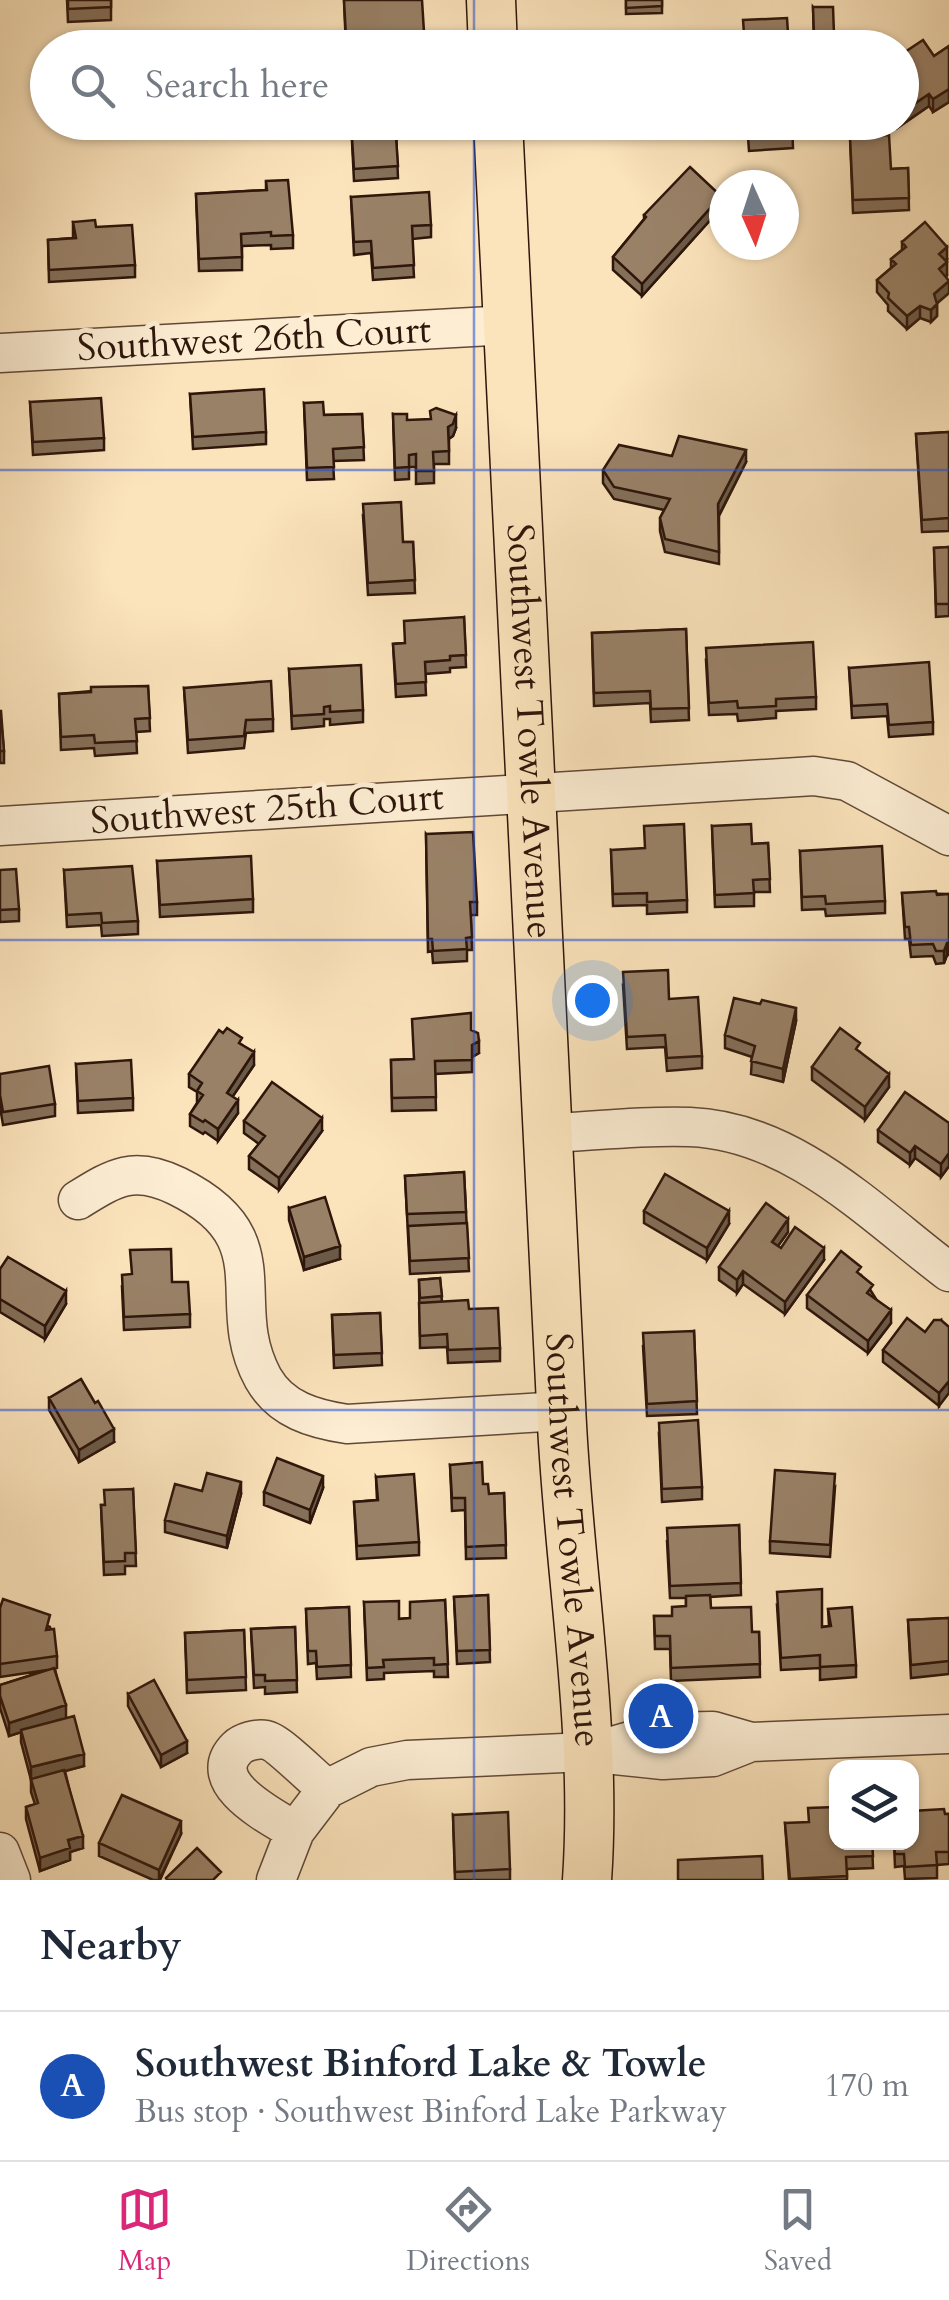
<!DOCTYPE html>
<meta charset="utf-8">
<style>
body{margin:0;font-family:Cardo,serif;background:#f2f2f3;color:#1f2937}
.controls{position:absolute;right:30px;bottom:30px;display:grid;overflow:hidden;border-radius:20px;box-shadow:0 2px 8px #0004}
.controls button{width:90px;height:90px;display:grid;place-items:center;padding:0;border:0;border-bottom:2px solid #e0e1e3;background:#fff;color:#1f2937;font:50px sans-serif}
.compass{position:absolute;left:709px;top:170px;width:90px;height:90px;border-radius:50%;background:#fff;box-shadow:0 2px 8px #0004;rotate:177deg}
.you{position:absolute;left:592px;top:1000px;width:35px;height:35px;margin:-25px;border:8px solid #fff;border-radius:50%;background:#1a73e8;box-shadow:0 0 0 15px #1a73e833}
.badge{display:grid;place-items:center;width:65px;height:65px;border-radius:50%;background:#db2777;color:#fff;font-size:32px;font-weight:700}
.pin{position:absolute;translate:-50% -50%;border:5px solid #fff;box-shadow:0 2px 10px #0006}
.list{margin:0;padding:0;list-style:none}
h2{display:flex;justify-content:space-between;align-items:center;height:130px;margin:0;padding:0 40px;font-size:42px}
h2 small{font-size:32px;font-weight:400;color:#747a83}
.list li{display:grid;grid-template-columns:65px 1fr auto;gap:30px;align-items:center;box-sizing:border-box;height:150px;padding:0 40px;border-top:2px solid #e0e1e3}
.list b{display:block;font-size:38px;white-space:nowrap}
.list p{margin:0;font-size:32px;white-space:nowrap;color:#747a83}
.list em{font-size:32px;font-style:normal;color:#747a83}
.icon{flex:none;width:55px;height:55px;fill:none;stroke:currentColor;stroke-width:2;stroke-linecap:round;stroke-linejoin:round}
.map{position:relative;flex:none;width:949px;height:1880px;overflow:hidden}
.search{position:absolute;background:#fff;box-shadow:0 2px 8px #0004;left:30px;right:30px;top:30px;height:110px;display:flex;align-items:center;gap:25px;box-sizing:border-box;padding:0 35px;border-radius:55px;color:#747a83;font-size:38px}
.sheet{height:280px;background:#fff}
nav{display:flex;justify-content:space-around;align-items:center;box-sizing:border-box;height:140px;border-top:2px solid #e0e1e3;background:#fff;font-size:28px;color:#747a83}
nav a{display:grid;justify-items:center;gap:5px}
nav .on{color:#db2777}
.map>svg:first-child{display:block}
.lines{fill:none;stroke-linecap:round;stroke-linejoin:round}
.minor-casing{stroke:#614937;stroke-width:41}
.major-casing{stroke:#2e160b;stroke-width:51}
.minor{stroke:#fcedd3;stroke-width:38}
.major{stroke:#fbe3bb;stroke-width:48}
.wall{fill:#846f59;stroke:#2e160b;stroke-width:2.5}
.shaded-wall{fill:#6b5a48;stroke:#2e160b;stroke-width:2.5}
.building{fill:#998167;stroke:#2e160b;stroke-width:2.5}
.grid{fill:none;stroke:#1d4ed8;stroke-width:2.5;stroke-opacity:0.55}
.labels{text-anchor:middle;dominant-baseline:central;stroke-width:10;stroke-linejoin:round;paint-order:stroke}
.street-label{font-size:38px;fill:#2e160b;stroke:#fcedd3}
</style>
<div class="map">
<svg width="949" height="1880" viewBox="0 0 949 1880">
<rect width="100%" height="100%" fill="#fbe3bb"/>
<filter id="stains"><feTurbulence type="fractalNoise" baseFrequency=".002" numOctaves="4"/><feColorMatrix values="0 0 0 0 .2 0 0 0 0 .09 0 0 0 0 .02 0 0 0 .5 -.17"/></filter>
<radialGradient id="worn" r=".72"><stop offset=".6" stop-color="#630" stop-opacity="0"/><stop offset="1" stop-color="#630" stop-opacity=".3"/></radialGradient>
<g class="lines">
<!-- minor casing -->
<g class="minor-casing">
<path id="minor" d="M0,353L509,325
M0,826L814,776L847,781L949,836
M551,1133C597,1131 644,1125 690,1127C793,1131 871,1213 949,1272
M78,1200C115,1177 134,1165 177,1186C285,1239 221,1301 263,1378C281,1410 314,1419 347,1424L561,1411
M613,1746L661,1732L713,1731L751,1742L949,1734
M295,1831C273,1817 202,1783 237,1748C243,1742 257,1738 266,1740C278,1742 314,1779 327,1789
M0,1852L11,1880
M276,1880L295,1831L327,1789L371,1767L407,1760L586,1752L663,1760L713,1757L751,1742"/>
</g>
<!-- major casing -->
<g class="major-casing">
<g id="major">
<path d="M491,0L493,48"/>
<path id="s1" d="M498,122C521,549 544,976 561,1404C567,1561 598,1723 587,1880"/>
</g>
</g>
<!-- minor -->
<use href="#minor" class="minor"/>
<!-- major -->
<use href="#major" class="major"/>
</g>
<!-- wall -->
<path class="wall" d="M67,0H111V20L68,22Z
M344,0L425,48H346Z
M626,0H662V13L626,14Z
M813,7L834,34V41L814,42Z
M949,46V102L933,112L929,106L897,128L893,122H902L934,56Z
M351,122H421V129L396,130L398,178L354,181Z
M747,122H792L793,148L749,151Z
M850,137L891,169L908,168L909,210L853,213Z
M266,181L293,235V248L271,249V245L242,246V270L199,271L196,194L266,190Z
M351,197L431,225V237L412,239L414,277L373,280L371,253L354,255Z
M721,208L642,296L613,270V257L644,219V215Z
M73,222L96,227L135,265V277L49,282L48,240L73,238Z
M902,242L947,259L945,261L947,275L937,304V316L931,322L920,318L907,329L888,311V305L877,292V280L891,268V259L902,250Z
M190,394L266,432V444L193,449Z
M30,402L104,438V450L33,455Z
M304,403L324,415L362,414L364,460L333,461L334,479L307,480Z
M393,414L407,420L456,428L453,436L449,439V464H434V483L416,484V467H409V479L395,480Z
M949,432V531L922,532L916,434Z
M672,456L746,462L719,516V564L665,552L660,531V518L664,510L614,499L603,483V470Z
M363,516L403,542H413L415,593L368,595Z
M949,547V616L936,617L934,548Z
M464,617L466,667L450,668V672L425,674L426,695L396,697L393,644L404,643Z
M686,629L689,720L651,722L650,703L594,706L592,633Z
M706,660L816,697V709L776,711V718L738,721L737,714L709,715Z
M849,668L933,722V734L889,737L887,716L852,718Z
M289,669L363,710V722L330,725V719H324V726L292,729Z
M148,686L150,731L136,732L137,753L95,756L94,748L61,750L59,694Z
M184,688L273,719V731L246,733L244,748L188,753Z
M0,711L4,751V763H0Z
M712,826L752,844L768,843L770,892H754V906L715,907Z
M426,834L477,902V915H471L472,950H467V961L433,963L432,951L428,952Z
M611,850L687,900V912L647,914V905L613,906Z
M800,851L885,901V913L826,916L825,909L802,910Z
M157,861L253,899V912L160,917Z
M0,870L19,909V921L0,922Z
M64,870L138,921V934L102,936L101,925L67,927Z
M902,893L949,894V955H947L944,963L936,964L933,956L911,957L909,939H905Z
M623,985L669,999L702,1056V1068L667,1071L665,1047L627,1049Z
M796,1021L783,1082L751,1074L752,1057L725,1048V1035Z
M471,1030L479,1053L472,1057V1072L435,1074L436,1110L392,1111L391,1060L414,1059Z
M223,1033L242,1045L254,1065L232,1097L238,1113L218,1141L205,1132L203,1134L190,1126V1114L197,1103V1092L189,1087V1074Z
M860,1052L889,1087L865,1120L812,1080V1067Z
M76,1064L133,1098V1110L78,1113Z
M0,1074L55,1104V1116L3,1125L0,1107Z
M244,1121L322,1131L279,1190L249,1169V1156L259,1144L244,1133Z
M949,1123V1166L941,1177L915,1158L910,1165L878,1142V1130Z
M464,1172L469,1271L410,1274L405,1176Z
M289,1208L340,1259L304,1270L289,1220Z
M644,1211L729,1224L707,1260L644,1223Z
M788,1232L778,1246L824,1260L785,1314L743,1284L737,1293L719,1280V1267Z
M0,1269L66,1304L45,1339L0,1312Z
M861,1275L891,1323L868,1353L807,1308V1295Z
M440,1278L442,1302L469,1309L500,1348V1361L448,1363L447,1347L420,1348L419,1280Z
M122,1287L190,1314V1327L124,1330Z
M380,1313L382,1365L334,1368L332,1315Z
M941,1320L939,1406L883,1362V1350L925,1332Z
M694,1331L697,1414L647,1416L643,1346Z
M49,1398L114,1442L79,1462L49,1410Z
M659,1435L702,1487V1499L662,1502Z
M450,1465L483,1484L489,1494L504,1493L506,1558L466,1559L465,1510L452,1511Z
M376,1477L419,1542V1555L357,1559L354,1502L377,1500Z
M835,1487L830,1557L770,1553V1541Z
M323,1488L310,1523L264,1505V1492Z
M133,1489L136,1566H125V1574L104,1575L101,1505H105Z
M202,1491L241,1494L227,1548L165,1532V1520Z
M739,1525L741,1595L710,1597L711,1608L752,1632H759L760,1677L671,1681L670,1649H655L654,1616H672L686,1606V1598H670L667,1541Z
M488,1595L490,1662L457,1664L454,1597Z
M445,1600L448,1677H434V1671L407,1672L384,1673V1679L367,1680L364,1602L399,1619L410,1618Z
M777,1605L822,1627L829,1626L828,1609L856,1665V1677L820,1680V1668L781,1670Z
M349,1607L351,1677L317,1679L316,1663L308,1664L306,1609Z
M0,1608L50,1627L57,1656V1668L55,1669L66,1718L84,1766L65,1771L83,1848L70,1852V1860L40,1871L26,1819V1807L35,1804L31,1792V1780L21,1742V1732L9,1736L0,1708V1685L47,1670L0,1677Z
M949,1618V1674L911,1678L908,1620Z
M295,1627L297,1692L265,1694V1687L254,1688L251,1629Z
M244,1630L246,1690L187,1693L185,1633Z
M128,1694L187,1753L161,1767L128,1706Z
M945,1814H949V1864L937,1865V1878L905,1879L904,1866L895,1867L894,1842Z
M453,1815L510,1869V1880H455Z
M785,1823L872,1842L873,1868L847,1869V1880H789Z
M181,1834L160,1880H153L99,1856V1843Z"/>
<!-- shaded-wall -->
<path class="shaded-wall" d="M949,89V102L933,112V99Z
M929,94V106L897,128V122H902V112Z
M721,196V208L642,296V284Z
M947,247V259L939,266V254Z
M947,262V275L939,281V269Z
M949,281V293L934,306V294Z
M937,304V316L931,322V310Z
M920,306V318L907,329V316Z
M456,415V428L453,436L448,439V427Z
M746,450V462L718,517V504Z
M947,943V955L944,963V951Z
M796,1008V1021L783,1082V1069Z
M479,1041V1053L472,1057V1045Z
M254,1052V1065L227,1105V1093Z
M889,1074V1087L865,1120V1107Z
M238,1100V1113L218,1141V1129Z
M322,1118V1131L279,1190V1178Z
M915,1146V1158L910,1165V1153Z
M949,1153V1166L941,1177V1164Z
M729,1211V1224L707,1260V1248Z
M788,1219V1232L772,1254V1242Z
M340,1246V1259L304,1270V1257Z
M824,1248V1260L785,1314V1302Z
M743,1271V1284L737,1293V1280Z
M66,1291V1304L45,1339V1326Z
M891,1310V1323L868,1353V1341Z
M949,1381V1393L939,1406V1393Z
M114,1429V1442L79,1462V1450Z
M323,1476V1488L310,1523V1510Z
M241,1482V1494L227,1548V1536Z
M66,1705V1718L9,1736V1723Z
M187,1741V1753L161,1767V1755Z
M84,1754V1766L31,1780V1767Z
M181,1821V1834L159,1880V1870Z
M83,1836V1848L70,1852V1860L40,1871V1858L68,1840Z"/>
<!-- building -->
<path class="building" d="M68,0H111V7L68,9Z
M344,0H422L425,48H389V35L346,37Z
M626,0H662V6L626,8Z
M813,7H833L834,34L814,35Z
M787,18L789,48H745L743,20Z
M923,40L934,56L949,46V89L933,99L929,94L902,112V54Z
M351,122H395L398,166L354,169Z
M748,122H792L793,130L749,133Z
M889,135L891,169L908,168L909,198L853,200L850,137Z
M690,167L721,196L642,284L613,257L646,217L644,215Z
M288,180L293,235L271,236V232L241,234L242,257L199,259L196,194L267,190L266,181Z
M429,192L431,225L412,226L414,265L373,268L371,241L354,242L351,197Z
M95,220L96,227L132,225L135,265L49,270L48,240L76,238L73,222Z
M925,222L947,247L939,254L947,262L939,269L949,281L934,294L937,304L931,310L920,306L907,316L888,298L889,293L877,280L896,264L891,259L906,247L902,242Z
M264,389L266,432L193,437L190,394Z
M101,398L104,438L33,442L30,402Z
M323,402L324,415L362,414L364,447L333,449L334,467L307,468L304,403Z
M436,408L456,415L453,424L448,427L449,451L433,452L434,471H416V454L409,455V467L395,468L393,414H407V420L431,419L430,411Z
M949,432V518L922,520L916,434Z
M679,436L746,450L718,504L719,552L665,539L660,518L670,499L614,487L603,470L619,445L672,456Z
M401,502L403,542H413L415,580L368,583L363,504Z
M949,547V604H936L934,548Z
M464,617L466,655L450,656V660L425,662L426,682L396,684L393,644L405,643L404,621Z
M686,629L689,708L651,709L650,691L594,693L592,633Z
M813,642L816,697L776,699V706L738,708L737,701L709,703L706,648Z
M929,662L933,722L889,725L887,704L852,706L849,668Z
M361,665L363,710L330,712V706L324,707V714L292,716L289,669Z
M271,681L273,719L246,720L244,736L188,740L184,688Z
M148,686L150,718L135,719L137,741L95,743L94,735L61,737L59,694L91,692V687Z
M0,711H1L4,751H0Z
M684,824L687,900L647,902V893L613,894L611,850L645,848L644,826Z
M751,824L752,844L768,843L770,879L753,880L754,893L715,895L712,826Z
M473,832L477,902H470L472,937L466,938L467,949L433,951L432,939H428L426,834Z
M882,846L885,901L826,904L825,896L802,897L800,851Z
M251,856L253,899L160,905L157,861Z
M132,866L138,921L102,923L101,913L67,915L64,870Z
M16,869L19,909L0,910V870Z
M936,891L937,895L949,894V943H947L944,951H936L933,944L911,945L909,927H905L902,893Z
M668,970L669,999L698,997L702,1056L667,1058L665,1035L627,1037L623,972Z
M734,998L760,1004L762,1000L796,1008L783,1069L751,1061L755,1046L725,1035Z
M471,1013V1030L478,1033L479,1041L472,1045V1060L435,1061L436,1097L392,1098L391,1060L414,1059L412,1019Z
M227,1028L242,1038L239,1043L254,1052L227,1093L238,1100L218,1129L205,1120L203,1122L190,1114L203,1095L197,1091L202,1083L189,1074L219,1030L223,1033Z
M840,1028L860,1043L856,1049L889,1074L865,1107L812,1067Z
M131,1060L133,1098L78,1101L76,1064Z
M49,1066L55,1104L3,1112L0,1095V1074Z
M272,1082L322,1118L279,1178L249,1156L265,1136L244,1121Z
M905,1092L949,1123V1153L941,1164L915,1146L910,1153L878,1130Z
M464,1172L466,1212L407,1214L405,1176Z
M665,1174L729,1211L707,1248L644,1211Z
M325,1197L340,1246L304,1257L289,1208Z
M766,1203L788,1219L772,1242L781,1248L795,1227L824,1248L785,1302L743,1271L737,1280L719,1267Z
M467,1223L469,1258L410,1261L408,1226Z
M171,1249L172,1282H188L190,1314L124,1317L122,1275L132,1274L130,1250Z
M841,1251L861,1267L857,1272L873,1285L867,1293L891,1310L868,1341L807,1295Z
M8,1257L66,1291L45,1326L0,1299V1269Z
M440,1278L442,1296L420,1298L419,1280Z
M468,1300L469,1309L498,1308L500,1348L448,1350L447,1334L420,1336L419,1303Z
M380,1313L382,1353L334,1355L332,1315Z
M907,1318L925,1332L934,1320H941L949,1327V1381L939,1393L883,1350Z
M694,1331L697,1401L647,1404L643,1333Z
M81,1379L95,1403L98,1401L114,1429L79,1450L49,1398Z
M698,1420L702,1487L662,1489L659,1423Z
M277,1458L323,1476L310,1510L264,1492Z
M482,1462L483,1484H488L489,1494L504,1493L506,1545L466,1547L465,1498H452L450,1465Z
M775,1470L835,1474L830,1545L770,1541Z
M207,1473L241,1482L227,1536L165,1520L175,1484L202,1491Z
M414,1474L419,1542L357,1546L354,1502L378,1500L376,1477Z
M133,1489L136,1553H125V1561L104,1562L101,1505H105L104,1490Z
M739,1525L741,1583L670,1586L667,1528Z
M822,1589V1627L831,1626L828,1609L852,1607L856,1665L820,1667V1655L781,1658L777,1592Z
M488,1595L490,1650L457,1651L454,1597Z
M710,1595L711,1608L751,1607L752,1632H759L760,1664L671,1668L670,1636H655L654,1616H672V1607L686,1606V1596Z
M3,1599L50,1615L46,1630L54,1629L57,1656L0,1664V1608Z
M445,1600L448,1664L434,1665V1658L407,1659L383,1660L384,1667L367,1668L364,1602L399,1601V1619L410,1618V1602Z
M349,1607L351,1665L317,1667L316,1651H308L306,1609Z
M949,1618V1661L911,1665L908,1620Z
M295,1627L297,1680L265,1681V1675H254L251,1629Z
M244,1630L246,1677L187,1680L185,1633Z
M54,1668L66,1705L9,1723L0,1696V1685Z
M154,1680L187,1741L161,1755L128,1694Z
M74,1716L84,1754L31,1767L21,1730Z
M64,1770L83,1836L68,1840L70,1848L40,1858L26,1807L38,1803L31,1779Z
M122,1795L181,1821L159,1870L99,1843Z
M836,1807V1842H872L873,1856L846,1857L847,1876L790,1879L785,1823L809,1822L808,1808Z
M944,1809L945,1814H949V1852H936L937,1865L905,1867L904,1854H895L894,1842H912V1811Z
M508,1812L510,1869L455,1872L453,1815Z
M197,1848L221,1872L213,1880H167L166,1878Z
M762,1856L763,1880H678V1860Z"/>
<!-- grid -->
<path class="grid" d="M474,0V48M474,122V1880M0,470H949M0,940H949M0,1410H949"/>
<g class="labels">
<!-- street labels -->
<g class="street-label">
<text transform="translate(254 339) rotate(-3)">Southwest 26th Court</text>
<text stroke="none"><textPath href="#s1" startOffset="610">Southwest Towle Avenue</textPath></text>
<text transform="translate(267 809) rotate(-4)">Southwest 25th Court</text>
<text stroke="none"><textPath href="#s1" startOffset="1420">Southwest Towle Avenue</textPath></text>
</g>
</g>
<rect width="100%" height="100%" filter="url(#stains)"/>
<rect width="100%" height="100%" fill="url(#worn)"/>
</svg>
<div class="controls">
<button><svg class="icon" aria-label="layers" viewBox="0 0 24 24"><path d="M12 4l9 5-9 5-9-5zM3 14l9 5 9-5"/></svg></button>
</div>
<svg class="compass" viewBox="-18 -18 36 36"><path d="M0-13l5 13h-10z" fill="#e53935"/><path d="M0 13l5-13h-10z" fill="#747a83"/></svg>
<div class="you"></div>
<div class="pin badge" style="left:661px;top:1716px;background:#1a4fb4">A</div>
<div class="search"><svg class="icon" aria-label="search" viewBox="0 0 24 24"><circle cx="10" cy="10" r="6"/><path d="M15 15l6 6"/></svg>Search here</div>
</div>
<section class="sheet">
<h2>Nearby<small></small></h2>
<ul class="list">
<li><span class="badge" style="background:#1a4fb4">A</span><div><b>Southwest Binford Lake &amp; Towle</b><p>Bus stop · Southwest Binford Lake Parkway</p></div><em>170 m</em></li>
</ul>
</section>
<nav>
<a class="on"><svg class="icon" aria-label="map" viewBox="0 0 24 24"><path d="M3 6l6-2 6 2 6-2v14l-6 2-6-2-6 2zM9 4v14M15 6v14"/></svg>Map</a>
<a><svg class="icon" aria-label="directions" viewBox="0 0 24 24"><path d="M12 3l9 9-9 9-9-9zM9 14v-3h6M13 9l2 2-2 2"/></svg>Directions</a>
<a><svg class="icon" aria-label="saved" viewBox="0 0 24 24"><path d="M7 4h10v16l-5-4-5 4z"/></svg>Saved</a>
</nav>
